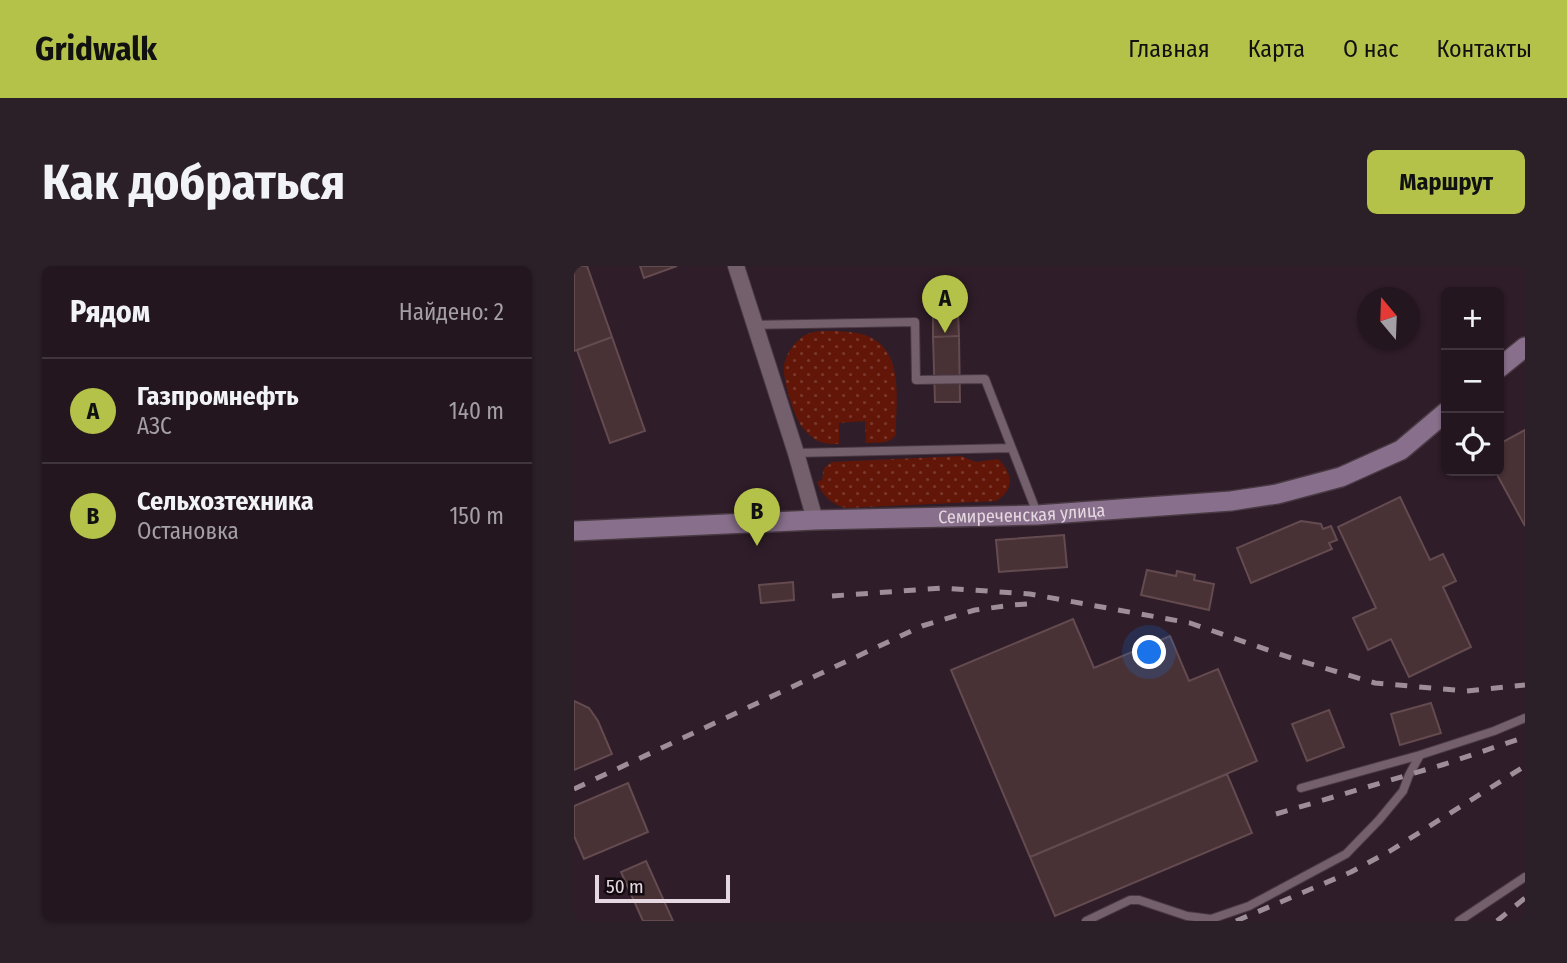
<!DOCTYPE html>
<html lang="ru">
<meta charset="utf-8">
<style>
body{margin:0;font-family:"Fira Sans Condensed",sans-serif;background:#2b1f28;color:#f1f3f6}
.controls{position:absolute;right:21px;top:21px;display:grid;overflow:hidden;border-radius:10px;box-shadow:0 2px 5px #0004}
.controls button{width:63px;height:63px;display:grid;place-items:center;padding:0;border:0;border-bottom:2px solid #40353d;background:#23161f;color:#f1f3f6;font:35px sans-serif}
.compass{position:absolute;left:783px;top:21px;width:63px;height:63px;border-radius:50%;background:#23161f;box-shadow:0 2px 5px #0004;rotate:341deg}
.scale{position:absolute;left:21px;bottom:18px;width:135px;box-sizing:border-box;padding-left:7px;border:4px solid #e5d8e0;border-top:0;font-size:19px;line-height:24px;white-space:nowrap;color:#e5d8e0;-webkit-text-stroke:5px #120a0f;paint-order:stroke}
.you{position:absolute;left:576px;top:387px;width:24px;height:24px;margin:-18px;border:5px solid #fff;border-radius:50%;background:#1a73e8;box-shadow:0 0 0 10px #1a73e833}
.badge{display:grid;place-items:center;width:46px;height:46px;border-radius:50%;background:#b5c249;color:#111;font-size:23px;font-weight:700}
.pin{position:absolute;translate:-50% -58px;filter:drop-shadow(0 2px 4px #0008)}
.pin::after{content:'';position:absolute;top:37px;width:24px;height:21px;background:inherit;clip-path:polygon(0 0,100% 0,50% 100%)}
.list{margin:0;padding:0;list-style:none}
h2{display:flex;justify-content:space-between;align-items:center;height:91px;margin:0;padding:0 28px;font-size:30px}
h2 small{font-size:23px;font-weight:400;color:#a39fa4}
.list li{display:grid;grid-template-columns:46px 1fr auto;gap:21px;align-items:center;box-sizing:border-box;height:105px;padding:0 28px;border-top:2px solid #40353d}
.list b{display:block;font-size:26px;white-space:nowrap}
.list p{margin:0;font-size:23px;white-space:nowrap;color:#a39fa4}
.list em{font-size:23px;font-style:normal;color:#a39fa4}
.icon{flex:none;width:38px;height:38px;fill:none;stroke:currentColor;stroke-width:2;stroke-linecap:round;stroke-linejoin:round}
.map{position:relative;flex:none;width:951px;height:655px;overflow:hidden;border-radius:10px}
header{display:flex;align-items:center;gap:42px;box-sizing:border-box;height:98px;padding:0 35px;background:#b5c249;color:#111}
header strong{font-size:33px}
nav{display:flex;gap:38px;margin-inline-start:auto;font-size:24px}
.intro{display:flex;align-items:center;justify-content:space-between;box-sizing:border-box;height:168px;padding:0 42px}
h1{margin:0;font-size:49px}
.button{padding:18px 32px;border-radius:10px;background:#b5c249;color:#111;font-size:24px;font-weight:700}
main{display:flex;gap:42px;padding:0 42px}
aside{flex:1;background:#23161f;border-radius:10px;box-shadow:0 2px 5px #0004}
.map>svg:first-child{display:block}
.green{fill:url(#green-dots)}
.building{fill:#493236;stroke:#644b50;stroke-width:2}
.lines{fill:none;stroke-linecap:round;stroke-linejoin:round}
.service-casing{stroke:#483943;stroke-width:10}
.minor-casing{stroke:#483943;stroke-width:18}
.secondary-casing{stroke:#483943;stroke-width:22}
.service{stroke:#745f6d;stroke-width:8}
.minor{stroke:#745f6d;stroke-width:16}
.secondary{stroke:#886f8b;stroke-width:19}
.rail{stroke:#9d8e97;stroke-width:5;stroke-dasharray:12 12;stroke-linecap:butt}
.labels{text-anchor:middle;dominant-baseline:central;stroke-width:6;stroke-linejoin:round;paint-order:stroke}
.street-label{font-size:18px;fill:#e5d8e0;stroke:#120a0f}
</style>
<header>
<strong>Gridwalk</strong>
<nav><a>Главная</a><a>Карта</a><a>О нас</a><a>Контакты</a></nav>
</header>
<div class="intro"><h1>Как добраться</h1><a class="button">Маршрут</a></div>
<main>
<aside>
<h2>Рядом<small>Найдено: 2</small></h2>
<ul class="list">
<li><span class="badge">A</span><div><b>Газпромнефть</b><p>АЗС</p></div><em>140 m</em></li>
<li><span class="badge">B</span><div><b>Сельхозтехника</b><p>Остановка</p></div><em>150 m</em></li>
</ul>
</aside>
<div class="map">
<svg width="951" height="655" viewBox="0 0 951 655">
<defs>
<pattern id="green-dots" width="8" height="8" patternUnits="userSpaceOnUse" patternTransform="scale(1.75)"><rect width="8" height="8" fill="#621607"/><path d="M2 2h.1M6 6h.1" fill="none" stroke="#78372b" stroke-width="1.8" stroke-linecap="round"/></pattern>
</defs>
<rect width="100%" height="100%" fill="#2f1d29"/>
<!-- green -->
<path class="green" d="M263,65C272,66 282,66 291,69C331,83 322,134 322,168C316,179 304,176 292,177L291,155L265,157V178C258,178 251,178 244,175C238,172 232,166 228,161C220,150 208,112 210,99C212,88 221,75 231,69C241,64 253,65 263,65Z
M387,190L402,196L424,193C439,207 441,224 422,235L272,242C258,239 248,229 243,216L248,214L250,202L258,196Z"/>
<!-- building -->
<path class="building" d="M0,0H13L38,71L0,85Z
M66,0H103L70,12Z
M384,45L385,70L359,71V46Z
M385,70L386,136H361L359,71Z
M38,71L71,165L36,177L3,84Z
M951,164V260L921,205H925V178Z
M826,231L856,294L869,288L882,315L869,321L897,381L835,411L817,373L794,384L779,352L802,342L764,261Z
M727,255L747,258L749,263L757,260L763,274L755,277L758,283L677,317L663,282Z
M490,269L493,301L425,306L422,274Z
M573,304L602,310L603,305L621,309L620,314L640,318L635,344L567,329Z
M219,316L220,334L187,337L185,319Z
M499,353L520,402L596,370L615,415L644,403L683,495L456,591L377,404Z
M0,435L15,442L24,455L38,488L0,504Z
M857,437L867,467L826,479L817,448Z
M755,444L770,481L733,495L718,458Z
M653,508L678,567L481,650L456,591Z
M54,517L74,566L10,593L0,570V540Z
M72,595L99,655H69L47,606Z"/>
<g class="lines">
<!-- service casing -->
<g class="service-casing">
<path id="service" d="M181,59L341,56L342,114L411,113L463,247
M222,187L437,182
M727,522L846,489
M512,655L556,634H565L613,650L637,653L675,640L772,588L805,554L829,525L835,509L846,489L920,465L951,452
M885,655L951,611"/>
</g>
<!-- minor casing -->
<g class="minor-casing">
<path id="minor" d="M162,0L222,187L241,254"/>
</g>
<!-- secondary casing -->
<g class="secondary-casing">
<g id="secondary">
<path d="M925,102L951,81"/>
<path id="s1" d="M0,265L241,254L463,249L657,235L703,228L767,211L827,184L872,146"/>
</g>
</g>
<!-- service -->
<use href="#service" class="service"/>
<!-- minor -->
<use href="#minor" class="minor"/>
<!-- secondary -->
<use href="#secondary" class="secondary"/>
<!-- rail -->
<path class="rail" d="M258,330L368,322L456,328L616,357L720,393L801,417L892,425L951,419
M0,523L348,360L401,344L439,339L465,337
M702,548L871,498L951,471
M662,655L777,606L816,585L951,500
M923,655L951,632"/>
</g>
<g class="labels">
<!-- street labels -->
<g class="street-label">
<text stroke="none"><textPath href="#s1" startOffset="448">Семиреченская улица</textPath></text>
</g>
</g>
</svg>
<div class="controls">
<button>+</button>
<button>−</button>
<button><svg class="icon" aria-label="locate" viewBox="0 0 24 24"><circle cx="12" cy="12" r="6"/><path d="M12 2v4M12 18v4M2 12h4M18 12h4"/></svg></button>
</div>
<svg class="compass" viewBox="-18 -18 36 36"><path d="M0-13l5 13h-10z" fill="#e53935"/><path d="M0 13l5-13h-10z" fill="#a39fa4"/></svg>
<div class="scale">50 m</div>
<div class="you"></div>
<div class="pin badge" style="left:371px;top:67px">A</div>
<div class="pin badge" style="left:183px;top:280px">B</div>
</div>
</main>
